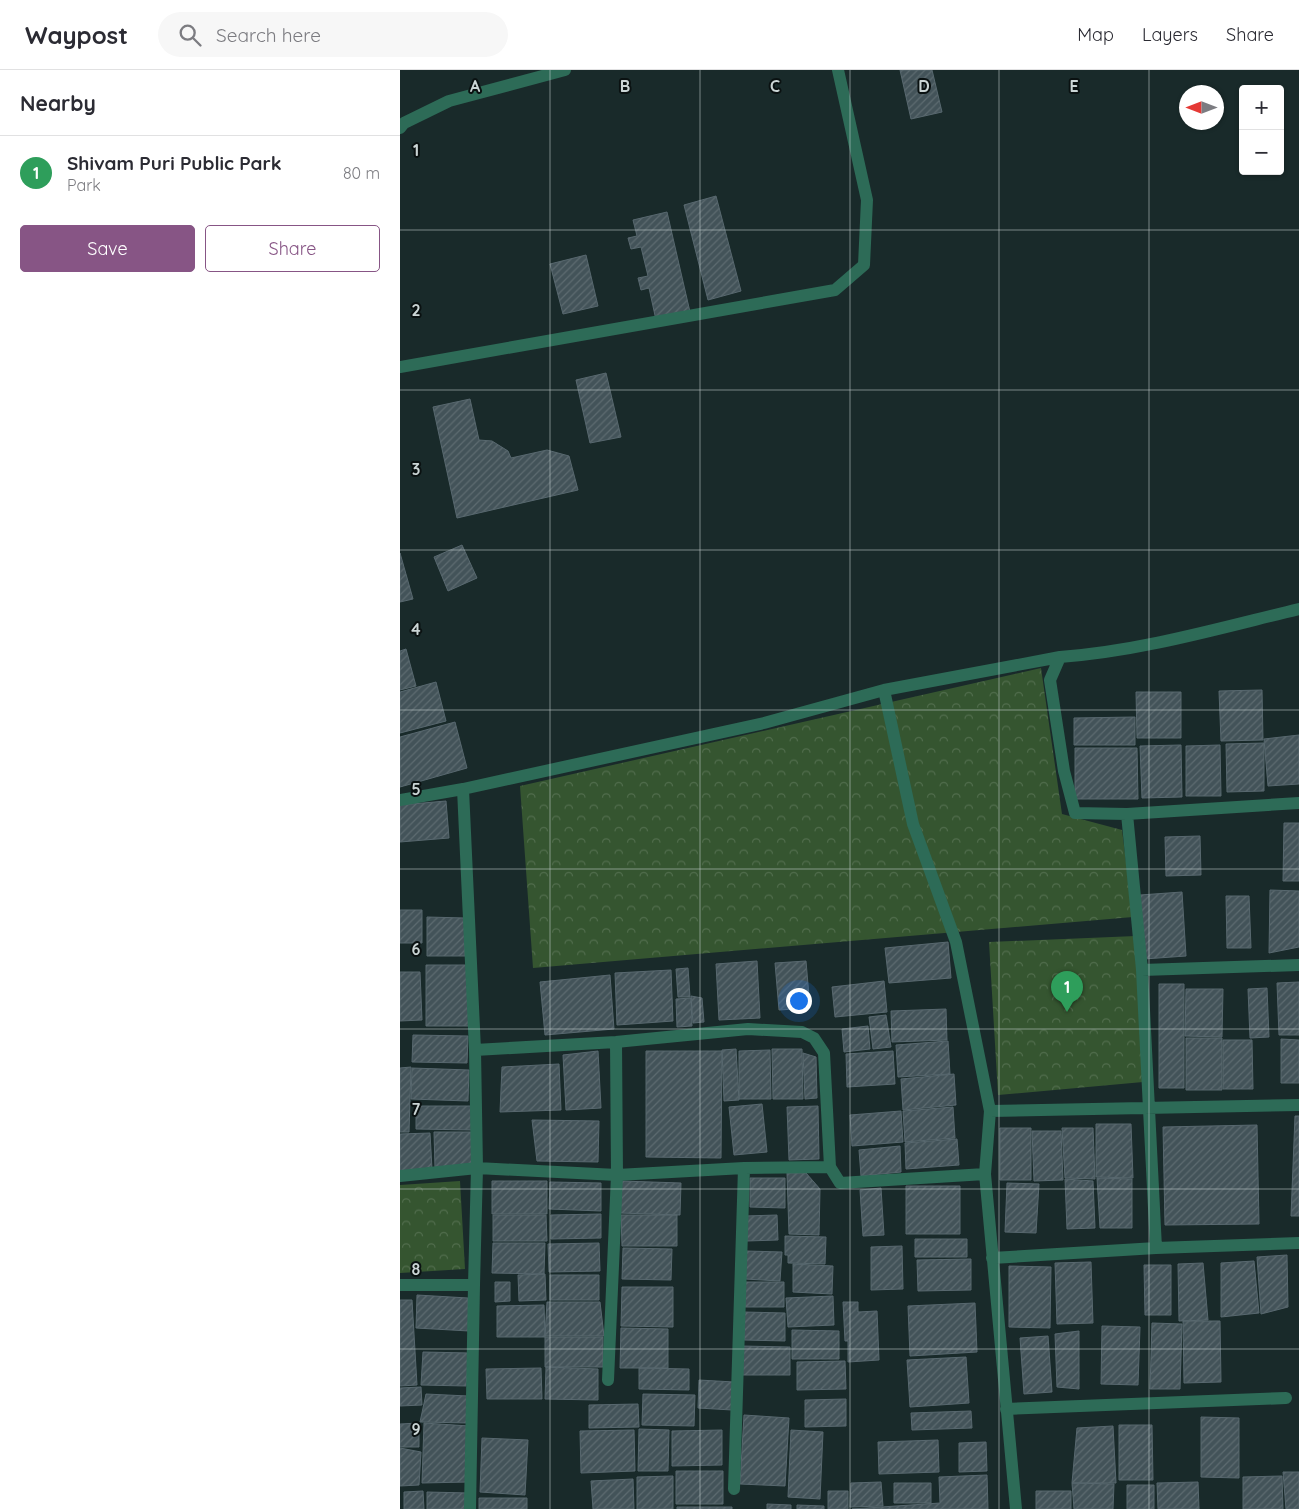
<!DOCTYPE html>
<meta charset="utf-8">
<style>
body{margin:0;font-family:Quicksand,sans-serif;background:#f7f7f7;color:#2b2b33}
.controls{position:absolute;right:15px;top:15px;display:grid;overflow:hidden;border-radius:5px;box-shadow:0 1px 4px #0004}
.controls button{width:45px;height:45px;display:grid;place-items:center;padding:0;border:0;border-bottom:1px solid #e1e1e2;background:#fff;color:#2b2b33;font:25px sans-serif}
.compass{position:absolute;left:779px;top:15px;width:45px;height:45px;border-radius:50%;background:#fff;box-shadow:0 1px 4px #0004;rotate:270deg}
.you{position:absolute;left:398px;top:930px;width:18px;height:18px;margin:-12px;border:4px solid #fff;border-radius:50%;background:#1a73e8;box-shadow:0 0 0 8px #1a73e833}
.badge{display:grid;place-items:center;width:32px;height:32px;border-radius:50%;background:#875585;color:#fff;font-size:16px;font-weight:700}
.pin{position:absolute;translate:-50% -41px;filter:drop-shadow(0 1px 2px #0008)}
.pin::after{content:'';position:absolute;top:26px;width:18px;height:15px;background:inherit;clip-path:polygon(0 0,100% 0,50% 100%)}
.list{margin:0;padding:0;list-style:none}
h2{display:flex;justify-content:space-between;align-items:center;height:65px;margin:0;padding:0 20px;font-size:21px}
h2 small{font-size:16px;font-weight:400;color:#7c7c81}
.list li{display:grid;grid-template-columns:32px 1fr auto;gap:15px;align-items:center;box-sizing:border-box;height:75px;padding:0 20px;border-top:1px solid #e1e1e2}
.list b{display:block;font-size:19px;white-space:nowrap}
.list p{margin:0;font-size:16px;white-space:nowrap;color:#7c7c81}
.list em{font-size:16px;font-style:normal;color:#7c7c81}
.actions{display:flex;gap:10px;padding:15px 20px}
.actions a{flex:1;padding:11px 0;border:1px solid #875585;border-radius:5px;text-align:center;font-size:18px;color:#875585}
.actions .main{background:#875585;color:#fff}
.icon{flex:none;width:28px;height:28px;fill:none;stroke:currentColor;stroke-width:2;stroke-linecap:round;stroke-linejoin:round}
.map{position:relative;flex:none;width:899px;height:1439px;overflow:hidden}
header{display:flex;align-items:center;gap:30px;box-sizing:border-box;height:70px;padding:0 25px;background:#fff;border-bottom:1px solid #e1e1e2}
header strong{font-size:24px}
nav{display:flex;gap:28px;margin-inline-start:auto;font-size:18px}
.search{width:350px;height:45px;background:#f7f7f7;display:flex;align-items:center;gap:12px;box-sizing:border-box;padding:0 18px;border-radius:28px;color:#7c7c81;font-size:19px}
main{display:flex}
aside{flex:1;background:#fff}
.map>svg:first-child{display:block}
.park{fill:url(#park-crowns)}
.building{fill:url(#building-hatch);stroke:#58686f}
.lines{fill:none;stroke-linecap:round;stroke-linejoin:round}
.minor{stroke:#2d6b57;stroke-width:12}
.grid{fill:none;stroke:#cbd5d5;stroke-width:1;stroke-opacity:0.55}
.grid-label{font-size:16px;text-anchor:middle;font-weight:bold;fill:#cbd5d5;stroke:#0a1111;stroke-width:4;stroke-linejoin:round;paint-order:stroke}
</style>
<header>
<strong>Waypost</strong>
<div class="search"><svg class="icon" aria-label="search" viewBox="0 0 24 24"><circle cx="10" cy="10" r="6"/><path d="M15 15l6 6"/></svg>Search here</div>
<nav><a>Map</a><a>Layers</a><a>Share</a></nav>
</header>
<main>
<aside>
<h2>Nearby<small></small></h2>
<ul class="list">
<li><span class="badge" style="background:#2e9e5b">1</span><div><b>Shivam Puri Public Park</b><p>Park</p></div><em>80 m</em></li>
</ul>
<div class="actions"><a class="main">Save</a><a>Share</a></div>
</aside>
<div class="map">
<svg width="899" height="1439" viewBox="0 0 899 1439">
<defs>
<pattern id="park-crowns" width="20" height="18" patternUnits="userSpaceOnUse" patternTransform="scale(1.25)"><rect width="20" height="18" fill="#355530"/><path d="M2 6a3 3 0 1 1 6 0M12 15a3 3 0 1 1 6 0" fill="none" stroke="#516d4d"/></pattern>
<pattern id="building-hatch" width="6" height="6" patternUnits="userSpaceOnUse" patternTransform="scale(1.25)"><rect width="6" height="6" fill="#435359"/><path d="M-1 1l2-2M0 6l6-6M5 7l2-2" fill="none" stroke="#5d6b70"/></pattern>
</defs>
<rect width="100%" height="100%" fill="#192a2a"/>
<!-- park -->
<path class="park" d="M641,598L662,744L722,760L733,847L133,898L120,716Z
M736,866L743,1012L598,1025L589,872Z
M60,1111L65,1199L0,1203V1115Z"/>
<!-- building -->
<path class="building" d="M500,0H532L542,42L511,49Z
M316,126L341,221L308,230L284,135Z
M267,142L290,242L256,250L249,218L241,220L238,208L248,206L241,177L231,179L228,168L237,166L233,150Z
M186,185L198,236L163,244L150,194Z
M206,303L221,367L190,373L176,310Z
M70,329L79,370L92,371L108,381L111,388L147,380L169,386L178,420L57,448L33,337Z
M62,475L77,508L48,521L34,487Z
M0,483L13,529L0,532Z
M6,579L16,616L0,620V581Z
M36,612L46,651L0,663V622Z
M862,620L863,670L821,671L819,621Z
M736,622H781V668H737Z
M735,647V675H674V648Z
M55,652L67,698L0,717V667Z
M899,665V714L868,716L864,669Z
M864,673V721L827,722L826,674Z
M781,675L782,727L742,728L740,676Z
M820,675L821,726H786V676Z
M675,678H737L738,729H675Z
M46,731L49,768L0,772V735Z
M884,753H899V811H883Z
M800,766L801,805L766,806L765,767Z
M870,820L899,821V877L869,883Z
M782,822L786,886L744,889L740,825Z
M826,826H849L851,878H827Z
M0,840H22V873H0Z
M27,847L65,848V886H27Z
M548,872L551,908L489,913L485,878Z
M357,891L360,948L319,950L316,894Z
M406,891L410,938L379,940L375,893Z
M26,895H69V956H26Z
M288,898L290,927H278L276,899Z
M271,900L273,951L217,955L215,903Z
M0,902H20L22,950L0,951Z
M210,905L214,959L145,965L140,912Z
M484,911L487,942L435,947L432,917Z
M899,912V965H879L877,913Z
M759,914H784V1018H759Z
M867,918L869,967L850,968L848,919Z
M786,919H823L822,967L785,966Z
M291,926L302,928L304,952L293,953Z
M291,928L292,956L277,957L276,929Z
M546,939L547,970L492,972L491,941Z
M486,945L491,977L473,979L469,947Z
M468,956L470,979L444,982L442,959Z
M13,965L68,966L67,993L12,992Z
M786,968H822V1020H786Z
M881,969L899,970V1013H881Z
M823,970H852L853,1019H823Z
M548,971L550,1004L498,1007L496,975Z
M336,979L339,1030L324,1031L322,980Z
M372,979H402L403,1029H373Z
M370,980L371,1029H339V981Z
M198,981L201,1038L166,1040L163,985Z
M246,981H322L321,1088L246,1087Z
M493,981L495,1014L447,1017L446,984Z
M403,983L416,987L417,1028L405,1029Z
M159,994L161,1040L100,1042L102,997Z
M11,997L9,1062H0V998Z
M12,998L69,1000L68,1031L11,1029Z
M554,1004L556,1035L503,1040L501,1009Z
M362,1034L367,1082L334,1085L329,1037Z
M16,1036H72V1060L16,1059Z
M418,1036L419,1089L389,1090L387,1037Z
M553,1037L555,1068L505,1072L503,1041Z
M501,1041L503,1072L452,1076L450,1045Z
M895,1046H899V1146H891Z
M132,1050L199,1051L198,1092L137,1091Z
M696,1054H731L733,1108L696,1107Z
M857,1055L859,1154L765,1155L763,1057Z
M600,1058H631V1110H600Z
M662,1058H693L695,1109L665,1108Z
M632,1061H661L663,1110L634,1111Z
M34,1062H71L72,1097L35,1098Z
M30,1063L32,1099L0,1101V1064Z
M557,1069L559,1095L506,1099L505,1073Z
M500,1076L501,1102L461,1106L459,1080Z
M387,1103H406L420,1119L419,1165L389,1164Z
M350,1108H385V1138L350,1137Z
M697,1108L732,1109V1158H700Z
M665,1109L693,1111L695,1158L667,1159Z
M92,1111H147V1144H92Z
M221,1111L281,1113L280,1145L220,1143Z
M150,1112L201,1113V1141L149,1139Z
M607,1113L639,1114L636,1163L605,1162Z
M506,1116H560V1164H506Z
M481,1118L484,1165L463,1166L460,1120Z
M201,1144V1168L151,1169V1145Z
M93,1145H146L147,1171H93Z
M221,1145H277V1176H222Z
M377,1145L378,1170L347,1171L345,1146Z
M385,1166L426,1167L425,1194L388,1193V1185H385Z
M515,1169H567V1187H515Z
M93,1173H145L144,1204L92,1203Z
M199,1173L200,1201L149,1202L148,1174Z
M502,1176L503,1219L471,1220V1177Z
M223,1178L272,1179L271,1210L222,1209Z
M346,1181L382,1182L380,1211L345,1209Z
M887,1185L888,1237L861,1244L857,1187Z
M571,1189V1220L518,1221L517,1190Z
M854,1191L859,1243L821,1247V1193Z
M691,1192L693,1253L657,1254L655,1193Z
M803,1193L808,1250L779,1251L778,1194Z
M393,1194L433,1196L432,1224L393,1222Z
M744,1195H771V1245H745Z
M609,1196L651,1197L650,1258L609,1257Z
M145,1204L146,1230L119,1231L118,1205Z
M150,1205H199V1230H150Z
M95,1212H110V1231L95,1232Z
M345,1212H384V1237H345Z
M222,1217H273V1257L221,1256Z
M17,1225L68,1228L69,1261L16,1258Z
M433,1226L434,1255L388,1257L386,1228Z
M0,1230H12L17,1315L0,1316Z
M147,1232H200L204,1266H145Z
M443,1232H458V1242L477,1241L479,1290L448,1292V1271H445Z
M575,1233L577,1282L510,1286L508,1236Z
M144,1235L145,1267H97V1236Z
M344,1242L385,1243V1271L344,1270Z
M783,1251H820L821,1312L784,1313Z
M752,1253L782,1254L780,1319H750Z
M702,1256L740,1257L738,1315L701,1314Z
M221,1258L268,1259V1298H220Z
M392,1260L439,1261V1289H392Z
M679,1261V1319L657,1317L655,1264Z
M648,1266L652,1322L624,1324L620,1268Z
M145,1267H203V1297H145Z
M341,1276L390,1277V1305H341Z
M23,1282L69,1283L66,1316L21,1315Z
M566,1287L569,1333L510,1337L507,1290Z
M445,1291L446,1319L397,1320V1292Z
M146,1297L198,1299V1330L145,1329Z
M141,1298L142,1329H87L86,1299Z
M239,1298L289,1299V1320L239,1319Z
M299,1310L334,1312L332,1340L298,1338Z
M21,1317L22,1335L0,1336V1318Z
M26,1324L68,1326L69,1353L20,1352Z
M243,1324L295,1325L294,1356L242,1355Z
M446,1329V1356L405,1357V1330Z
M238,1334L239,1357L189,1358V1335Z
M571,1341L572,1358L512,1360L511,1343Z
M344,1345L389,1348L385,1416L340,1414Z
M801,1347L839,1348V1408L801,1407Z
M19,1353V1377H0V1354Z
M24,1353L69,1356L68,1412L22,1413Z
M719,1355H752L753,1410H719Z
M713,1356L716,1413H672L677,1358Z
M239,1359L269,1360L268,1401H238Z
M234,1360L235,1401L181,1403L180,1361Z
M322,1360V1395L272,1396V1361Z
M391,1360L423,1362L420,1429L388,1427Z
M82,1368L128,1370L125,1425L80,1422Z
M538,1370L539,1402L479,1404L478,1372Z
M586,1372L587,1401L559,1402V1373Z
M0,1378L21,1382L19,1415L0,1416Z
M276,1401H323V1434H276Z
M883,1402H899V1439H886Z
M587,1405L588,1439H452L540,1433L539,1407Z
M273,1406V1439H237V1407Z
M882,1406L883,1439H843V1407Z
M233,1409L234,1439H193L191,1411Z
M481,1412L483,1436L450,1437L451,1413Z
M798,1412L799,1439H758L757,1413Z
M494,1413H531V1433H494Z
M672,1413L714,1414L713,1439H674Z
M727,1415H754V1439H727Z
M23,1421L24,1439H4V1422Z
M428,1421H448V1439H428Z
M636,1421H671V1439H636Z
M27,1422L69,1423L68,1439H27Z
M79,1428H127V1439H79Z
M367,1434L391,1435V1439H367Z
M397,1435L424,1436V1439H397Z
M277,1437H332V1439H277Z"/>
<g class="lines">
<!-- minor -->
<path class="minor" d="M0,58L4,53L49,31L165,0
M0,297L435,220L464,195L467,130L438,0
M484,620L513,754L556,872L590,1041
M63,719L364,653L484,620L660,587
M0,730L63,719L75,980L77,1098L0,1106
M727,744L675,743L664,701L650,610L660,587C741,581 820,558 899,539
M742,900L899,895
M75,980L216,972L348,959L402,962L414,968L424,983L430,1097L440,1113L585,1104
M756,1178L899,1173
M592,1188L756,1178L742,900L727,744L899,733
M0,1215H74L70,1439
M74,1215L77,1098L217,1105L344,1098L430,1097
M208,1310L217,1105L216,972
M606,1339L886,1328
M334,1419L344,1098
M616,1439L585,1104L590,1041L899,1035"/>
</g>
<!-- grid -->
<path class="grid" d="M150,0V1439M300,0V1439M450,0V1439M599,0V1439M749,0V1439M0,160H899M0,320H899M0,480H899M0,640H899M0,799H899M0,959H899M0,1119H899M0,1279H899"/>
<g class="grid-label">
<text x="75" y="22">A</text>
<text x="225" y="22">B</text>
<text x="375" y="22">C</text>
<text x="524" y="22">D</text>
<text x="674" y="22">E</text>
<text x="16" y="86">1</text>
<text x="16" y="246">2</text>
<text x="16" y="405">3</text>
<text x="16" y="565">4</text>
<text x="16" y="725">5</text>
<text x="16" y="885">6</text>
<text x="16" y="1045">7</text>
<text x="16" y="1205">8</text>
<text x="16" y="1365">9</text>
</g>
</svg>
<div class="controls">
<button>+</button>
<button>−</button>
</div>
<svg class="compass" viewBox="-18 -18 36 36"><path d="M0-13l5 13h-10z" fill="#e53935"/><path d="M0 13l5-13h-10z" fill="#7c7c81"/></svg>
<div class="you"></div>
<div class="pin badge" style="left:667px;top:942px;background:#2e9e5b">1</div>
</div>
</main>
